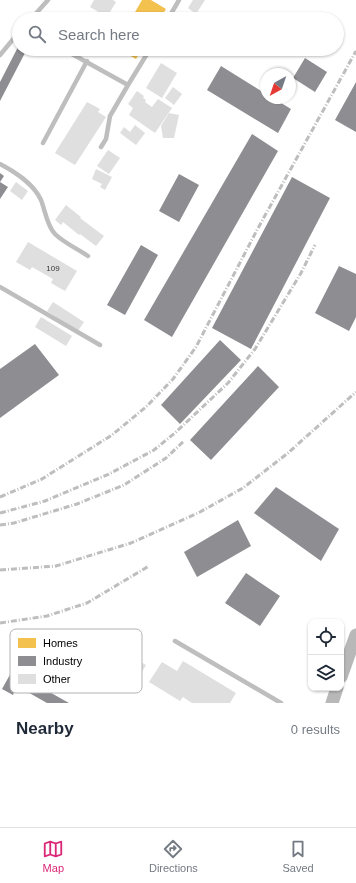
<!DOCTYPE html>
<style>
body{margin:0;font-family:Helvetica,sans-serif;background:#f6f6f7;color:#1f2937}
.controls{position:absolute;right:12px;bottom:12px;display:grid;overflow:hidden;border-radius:8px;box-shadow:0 1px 3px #0004}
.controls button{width:36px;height:36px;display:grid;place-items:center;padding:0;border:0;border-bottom:1px solid #e0e1e3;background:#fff;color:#1f2937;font:20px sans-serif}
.compass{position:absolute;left:260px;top:68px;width:36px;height:36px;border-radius:50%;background:#fff;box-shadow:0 1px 3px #0004;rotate:220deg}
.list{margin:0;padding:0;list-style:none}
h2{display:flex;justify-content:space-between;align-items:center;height:52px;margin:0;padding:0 16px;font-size:17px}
h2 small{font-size:13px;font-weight:400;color:#747a83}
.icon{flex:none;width:22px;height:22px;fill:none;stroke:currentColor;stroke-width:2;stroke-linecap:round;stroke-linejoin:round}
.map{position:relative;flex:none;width:356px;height:703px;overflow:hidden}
.search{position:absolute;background:#fff;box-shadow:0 1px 3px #0004;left:12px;right:12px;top:12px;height:44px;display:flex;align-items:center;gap:10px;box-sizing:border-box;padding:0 14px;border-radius:22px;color:#747a83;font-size:15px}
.sheet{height:124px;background:#fff}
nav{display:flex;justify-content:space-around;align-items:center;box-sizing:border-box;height:56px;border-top:1px solid #e0e1e3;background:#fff;font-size:11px;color:#747a83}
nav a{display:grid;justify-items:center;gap:2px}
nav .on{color:#db2777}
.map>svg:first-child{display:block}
.homes{fill:#f2c14e}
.industry{fill:#8d8d92}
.building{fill:#dfdfdf}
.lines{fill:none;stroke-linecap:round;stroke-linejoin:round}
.service{stroke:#bebebe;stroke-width:4.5}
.secondary{stroke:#b8b8b8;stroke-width:13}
.rail{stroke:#bebebe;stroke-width:3;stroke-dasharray:6 2 1 2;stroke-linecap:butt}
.labels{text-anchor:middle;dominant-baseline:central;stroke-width:4;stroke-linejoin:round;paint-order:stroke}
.number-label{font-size:8px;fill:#383838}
.key{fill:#fff;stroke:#b2b2b2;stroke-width:1}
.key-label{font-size:11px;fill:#000}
</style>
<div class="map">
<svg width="356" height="703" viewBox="0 0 356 703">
<rect width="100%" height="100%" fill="#fff"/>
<!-- homes -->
<path class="homes" d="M142,0H151L166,9L160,19H131Z
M118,49H142L136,59Z"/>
<!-- industry -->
<path class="industry" d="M18,47L19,49L26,51L0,101V82Z
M305,58L327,72L315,92L293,78Z
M221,66L266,94V98H273L291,109L278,133L207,90Z
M356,82V132L335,120Z
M252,134L278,151L172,337L144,320Z
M0,173L4,176L0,182L8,187L0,199Z
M179,174L199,185L179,222L159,211Z
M292,177L330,198L251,349L212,328Z
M141,245L158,255L125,315L107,305Z
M339,266L356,274V317L349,331L315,313Z
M220,340L241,360L180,424L161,405Z
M35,344L59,375L0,418V369Z
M258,366L279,387L211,460L190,440Z
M276,487L339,529L321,561L254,513Z
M238,520L251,546L197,577L184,552Z
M246,573L280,596L260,626L225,603Z
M12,671L69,703H47L17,686L13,695L2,689Z"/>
<!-- building -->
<path class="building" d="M94,0H113L116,2L107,17L90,7Z
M193,0H205L196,14L188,8Z
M161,63L177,73L162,98L146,88Z
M173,87L182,94L174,105L165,98Z
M137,91L144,96L143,98L146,100L145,102L152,107L158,99L172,108L155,133L129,115L133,108L128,104Z
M87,102L100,109L98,112L106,117L75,165L55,153Z
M169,113L179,115L174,138H163L161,126Z
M135,125L145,133L136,145L120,133L124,127L130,132Z
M108,150L120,158L109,174L97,166Z
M96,169L112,177L105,190L100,187L102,184L92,179Z
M16,182L28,191L22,200L10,191Z
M66,205L81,217L80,218L104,236L96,246L80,234L79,235L63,222L61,225L55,220Z
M28,242L77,271L65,291L51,283L53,279L32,267L30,270L16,262Z
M53,302L84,322L78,331L47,311Z
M41,317L72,336L66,346L35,327Z
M116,648L146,665L138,678L108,660Z
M183,661L236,693L230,703H192L183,697L180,701L149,682L162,662L177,671Z"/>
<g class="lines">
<!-- service -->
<path class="service" d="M31,19L48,0
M168,19L179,0
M63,49L128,85L150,49
M0,55L19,32
M43,143L87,61
M101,147L106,139L110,116L128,85
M0,164C15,172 33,183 41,200C45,210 47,226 55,234C64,243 78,249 88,256
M0,287L100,345
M175,641L281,703"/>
<!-- secondary -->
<path class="secondary" d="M341,677L356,635
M332,703L337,688"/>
<!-- rail -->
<path class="rail" d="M0,497L42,479L112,435L146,407L173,379L196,347L257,230L356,51
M0,513L45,501L109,474L154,450L176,432L228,383L255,349L301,273L315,245
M0,525L14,523L77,504L124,485L166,458L184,441
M0,570L56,566L131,543L200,512L243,488L288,453L356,392
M0,623L47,616L87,603L149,566"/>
</g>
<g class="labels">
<!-- number labels -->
<g class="number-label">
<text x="53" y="268">109</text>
</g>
</g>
<!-- legend -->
<rect x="10" y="629" width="132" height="64" rx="6" class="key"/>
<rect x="18" y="638" width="18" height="10" fill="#f2c14e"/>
<rect x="18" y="656" width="18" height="10" fill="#8d8d92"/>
<rect x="18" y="674" width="18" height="10" fill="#dfdfdf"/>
<g class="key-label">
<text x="43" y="647">Homes</text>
<text x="43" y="665">Industry</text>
<text x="43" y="683">Other</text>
</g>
</svg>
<div class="controls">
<button><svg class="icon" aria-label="locate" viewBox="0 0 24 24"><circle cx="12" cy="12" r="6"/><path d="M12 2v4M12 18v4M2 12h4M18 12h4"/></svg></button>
<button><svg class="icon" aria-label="layers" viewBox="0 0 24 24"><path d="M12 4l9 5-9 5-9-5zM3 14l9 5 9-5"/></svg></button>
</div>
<svg class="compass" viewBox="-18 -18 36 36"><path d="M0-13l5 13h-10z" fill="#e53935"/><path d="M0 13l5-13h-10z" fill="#747a83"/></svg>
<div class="search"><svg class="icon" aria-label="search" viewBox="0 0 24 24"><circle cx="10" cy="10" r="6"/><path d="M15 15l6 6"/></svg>Search here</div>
</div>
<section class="sheet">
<h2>Nearby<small>0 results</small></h2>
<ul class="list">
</ul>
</section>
<nav>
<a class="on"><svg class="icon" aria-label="map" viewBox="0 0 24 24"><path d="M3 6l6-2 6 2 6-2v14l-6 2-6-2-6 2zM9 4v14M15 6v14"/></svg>Map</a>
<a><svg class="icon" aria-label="directions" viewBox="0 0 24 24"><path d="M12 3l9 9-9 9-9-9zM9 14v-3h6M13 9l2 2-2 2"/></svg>Directions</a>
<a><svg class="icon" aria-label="saved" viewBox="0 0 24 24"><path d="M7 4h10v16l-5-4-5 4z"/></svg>Saved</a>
</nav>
